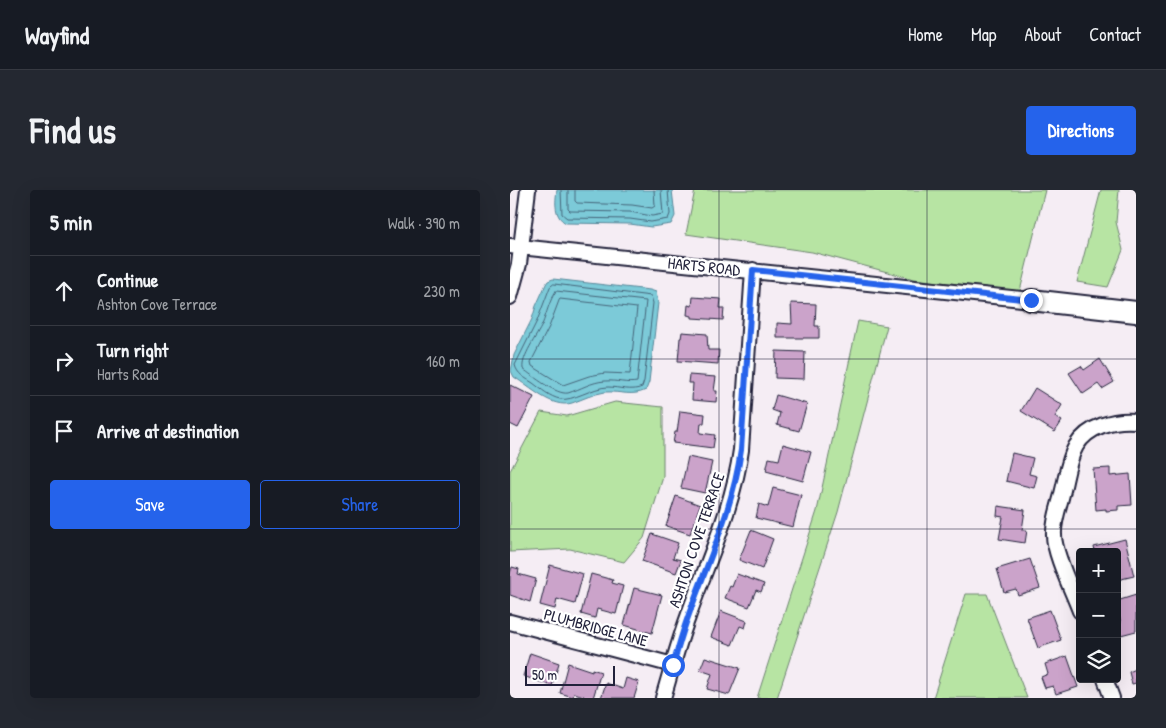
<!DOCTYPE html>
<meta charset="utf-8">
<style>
body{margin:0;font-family:"Patrick Hand",sans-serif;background:#242831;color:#f1f3f6}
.controls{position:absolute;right:15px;bottom:15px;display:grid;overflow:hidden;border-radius:5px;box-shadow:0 5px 20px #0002}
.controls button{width:45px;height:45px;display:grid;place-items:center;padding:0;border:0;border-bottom:1px solid #363941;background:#171b24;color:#f1f3f6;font:25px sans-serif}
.scale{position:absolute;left:15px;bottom:12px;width:90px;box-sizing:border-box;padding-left:5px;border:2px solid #22223b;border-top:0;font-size:14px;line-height:18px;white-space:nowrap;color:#22223b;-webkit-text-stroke:4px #fff;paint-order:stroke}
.stop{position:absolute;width:15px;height:15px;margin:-11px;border:4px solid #2563eb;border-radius:50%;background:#fff}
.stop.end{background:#2563eb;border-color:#fff;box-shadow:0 1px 5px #0008}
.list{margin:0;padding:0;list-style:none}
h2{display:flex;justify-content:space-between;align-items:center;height:65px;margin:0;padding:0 20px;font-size:21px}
h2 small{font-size:16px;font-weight:400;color:#9ea1a6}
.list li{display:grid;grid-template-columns:32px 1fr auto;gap:15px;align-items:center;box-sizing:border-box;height:70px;padding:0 20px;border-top:1px solid #363941}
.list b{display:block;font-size:19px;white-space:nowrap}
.list p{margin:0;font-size:16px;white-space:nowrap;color:#9ea1a6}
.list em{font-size:16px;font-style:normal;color:#9ea1a6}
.actions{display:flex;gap:10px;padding:15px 20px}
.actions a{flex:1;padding:11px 0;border:1px solid #2563eb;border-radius:5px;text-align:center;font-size:18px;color:#2563eb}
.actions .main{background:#2563eb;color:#fff}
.icon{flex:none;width:28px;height:28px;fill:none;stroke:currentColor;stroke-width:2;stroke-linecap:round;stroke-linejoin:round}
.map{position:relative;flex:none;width:626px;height:508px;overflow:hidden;border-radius:5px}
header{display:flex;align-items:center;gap:30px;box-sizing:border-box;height:70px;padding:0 25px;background:#171b24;border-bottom:1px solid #363941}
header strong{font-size:24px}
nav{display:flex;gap:28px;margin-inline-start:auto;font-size:18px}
.intro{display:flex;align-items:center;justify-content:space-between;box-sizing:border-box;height:120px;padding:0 30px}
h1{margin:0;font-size:35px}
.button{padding:12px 22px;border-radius:5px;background:#2563eb;color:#fff;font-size:18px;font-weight:700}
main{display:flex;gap:30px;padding:0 30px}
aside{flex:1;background:#171b24;border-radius:5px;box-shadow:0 5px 20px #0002}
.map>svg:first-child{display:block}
.green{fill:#b7e4a3;stroke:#6c836f}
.water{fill:#7bcad8;stroke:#578799}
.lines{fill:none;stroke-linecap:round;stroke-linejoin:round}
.shore{stroke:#46657a;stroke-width:1}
.building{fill:#cba3ca;stroke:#22223b}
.street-casing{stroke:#22223b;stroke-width:18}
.secondary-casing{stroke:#22223b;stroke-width:24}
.street{stroke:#fff;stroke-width:14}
.secondary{stroke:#fff;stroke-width:20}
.route{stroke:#2563eb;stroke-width:6}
.grid{fill:none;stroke:#22223b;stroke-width:1;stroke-opacity:0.55}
.labels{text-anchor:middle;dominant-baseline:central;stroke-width:4.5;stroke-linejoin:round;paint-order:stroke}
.street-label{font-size:16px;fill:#22223b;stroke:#fff}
</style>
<header>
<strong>Wayfind</strong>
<nav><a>Home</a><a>Map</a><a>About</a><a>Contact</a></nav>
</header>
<div class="intro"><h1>Find us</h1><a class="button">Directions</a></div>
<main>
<aside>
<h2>5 min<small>Walk · 390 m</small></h2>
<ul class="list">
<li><svg class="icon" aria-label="ahead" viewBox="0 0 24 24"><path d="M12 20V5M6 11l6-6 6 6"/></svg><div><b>Continue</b><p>Ashton Cove Terrace</p></div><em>230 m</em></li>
<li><svg class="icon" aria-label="right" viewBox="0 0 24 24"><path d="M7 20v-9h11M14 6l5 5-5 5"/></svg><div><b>Turn right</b><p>Harts Road</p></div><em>160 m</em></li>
<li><svg class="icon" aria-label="arrive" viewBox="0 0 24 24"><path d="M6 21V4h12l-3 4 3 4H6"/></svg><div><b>Arrive at destination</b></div></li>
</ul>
<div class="actions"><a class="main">Save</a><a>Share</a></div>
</aside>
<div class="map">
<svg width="626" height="508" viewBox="0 0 626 508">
<rect width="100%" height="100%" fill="#f5edf4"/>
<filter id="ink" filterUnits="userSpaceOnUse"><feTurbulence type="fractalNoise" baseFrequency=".02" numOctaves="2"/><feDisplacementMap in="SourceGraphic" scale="10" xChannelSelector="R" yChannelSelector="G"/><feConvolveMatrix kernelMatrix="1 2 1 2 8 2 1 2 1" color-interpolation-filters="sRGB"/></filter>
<g filter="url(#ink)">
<!-- green -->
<path class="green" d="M185,0H535L510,101L404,89L302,62L176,44Z
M591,0H609L606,32L613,60L598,97L567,92Z
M348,131L377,136L328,322L267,508H247L307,321Z
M105,212L153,217V287L134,348L114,372L60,359L0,362V281L31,222L57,226Z
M456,404H477L517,508H423Z"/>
<!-- water -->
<path class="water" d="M47,0H162L165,26L161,34L141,37L120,34L56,33C44,27 45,12 47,0Z
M43,89L140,100L146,102L148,113L139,192L136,200C122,207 111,201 95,202C83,204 73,209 62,213C42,219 20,197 4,187L1,181L4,165L22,129L26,116L36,94L38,91Z"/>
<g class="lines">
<!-- shore -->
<path class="shore" d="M51,0L52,24L57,28L120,29L141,32L158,29L160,24L158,0
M58,0V19L60,21L120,22L142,26L153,24L151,0
M65,0V11L67,13L122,15L142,18L145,16L144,0
M44,94L141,106L143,113L134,191L132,197C122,202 109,197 98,197C83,197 62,212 50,209C40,207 31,199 23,193C15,188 7,184 5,175L27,131L40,97Z
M46,101L136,111L127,192C117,194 106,190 95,191C81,192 71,199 58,203C46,205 23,186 13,179C11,167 27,146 32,135C37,123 39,111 46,101Z
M50,109L127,118L120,184L95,183L79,186L53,195L22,176L21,172L39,137Z"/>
</g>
<!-- building -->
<path class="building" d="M183,107L211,109L210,118H214L213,130L182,128V126L177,125L178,115L182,116Z
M281,113L306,114L305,136H309V148H267V133L282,134Z
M172,142L197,144L198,160H209L208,174L168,171L170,148H171Z
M266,161L295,162L294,189L265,188Z
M590,169L604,192L592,199L588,194L573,204L559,183L571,176L574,180Z
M179,185L206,187L204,201H207L206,212L182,210L183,193H178Z
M0,195L24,207L8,238L0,234Z
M525,198L552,215L545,227L552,231L545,242L511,221Z
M266,205L297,214L289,241L267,235L270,223L262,220Z
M170,221L195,224L194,233H191L190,243L205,245L203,258L163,253L165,242H167Z
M273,254L301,262L293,291L256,281L259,268L269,270Z
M502,263L523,268L519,284L527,286L524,298L496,291Z
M178,267L202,272L195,303L171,298Z
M600,278V286L620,284L622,315L608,316V320L596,321V319L586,320L583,279Z
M263,298L291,305L283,337L246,328L249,314L258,317Z
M166,306L190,315L180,344L156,336Z
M488,316L515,320L512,340H517L515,353L489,349L493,327L487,326Z
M241,340L263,349L252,379L229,370Z
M142,344L168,353L163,368L171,370L166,383L132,371Z
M615,349L624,386L607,390V362H585L584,357Z
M520,369L530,398L508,405L506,399L494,402L487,379Z
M40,375L73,384L65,414L47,409L45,419L30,415Z
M2,377L9,379L8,384L26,389L20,412L0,405V384Z
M81,384L103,390L102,393L113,396L106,424L87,419L85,428L71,424Z
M227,384L254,394L251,402L246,400L239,417L215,408L220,396L222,397Z
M124,398L152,405L142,443L114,435Z
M626,405V441L607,446V434L611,433L607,418V411Z
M540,420L551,450L528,458L517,428Z
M211,421L237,431L235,438L230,436L222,455L201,447Z
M20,463L49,473L42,496L13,486Z
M557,466L568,497L546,504L543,496L535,498L531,487L538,484L535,474Z
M195,467L230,478L219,505L197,499L202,484L190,480Z
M58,473L82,481V479L91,482L83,508H73L74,506L64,503L63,507L50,503Z
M626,479V493L622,494L619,482Z
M116,488L129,492L124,508H91L96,493L113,499Z"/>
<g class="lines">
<!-- street casing -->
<g class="street-casing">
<path id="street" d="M0,56L521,110
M0,107L9,74L18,0
M570,421C563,402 544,364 544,345C543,332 549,317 552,304C556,289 558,270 566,256C578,236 604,229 626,231
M0,432L163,475
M595,489L602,508
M153,508C161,481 168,454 178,427C197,372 223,319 231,260L243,80"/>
</g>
<!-- secondary casing -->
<g class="secondary-casing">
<path id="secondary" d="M521,110L626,122"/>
</g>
<!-- street -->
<use href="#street" class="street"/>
<!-- secondary -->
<use href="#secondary" class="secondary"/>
</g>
</g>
<g class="lines" filter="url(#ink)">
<!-- route -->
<path class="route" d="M163,475C168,459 172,443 178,427C198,371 223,319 231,260L243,80L521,110"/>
</g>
<!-- grid -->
<path class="grid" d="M209,0V508M417,0V508M0,169H626M0,339H626"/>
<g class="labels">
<!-- street labels -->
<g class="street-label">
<text transform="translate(194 76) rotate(6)">HARTS ROAD</text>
<text transform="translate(186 350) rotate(-71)">ASHTON COVE TERRACE</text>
<text transform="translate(86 437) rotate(15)">PLUMBRIDGE LANE</text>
</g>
</g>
</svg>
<div class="controls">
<button>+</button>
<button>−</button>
<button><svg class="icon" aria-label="layers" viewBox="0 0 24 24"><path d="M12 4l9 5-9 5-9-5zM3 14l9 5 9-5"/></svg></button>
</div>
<div class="scale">50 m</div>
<div class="stop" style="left:163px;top:475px"></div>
<div class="stop end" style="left:521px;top:110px"></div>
</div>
</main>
